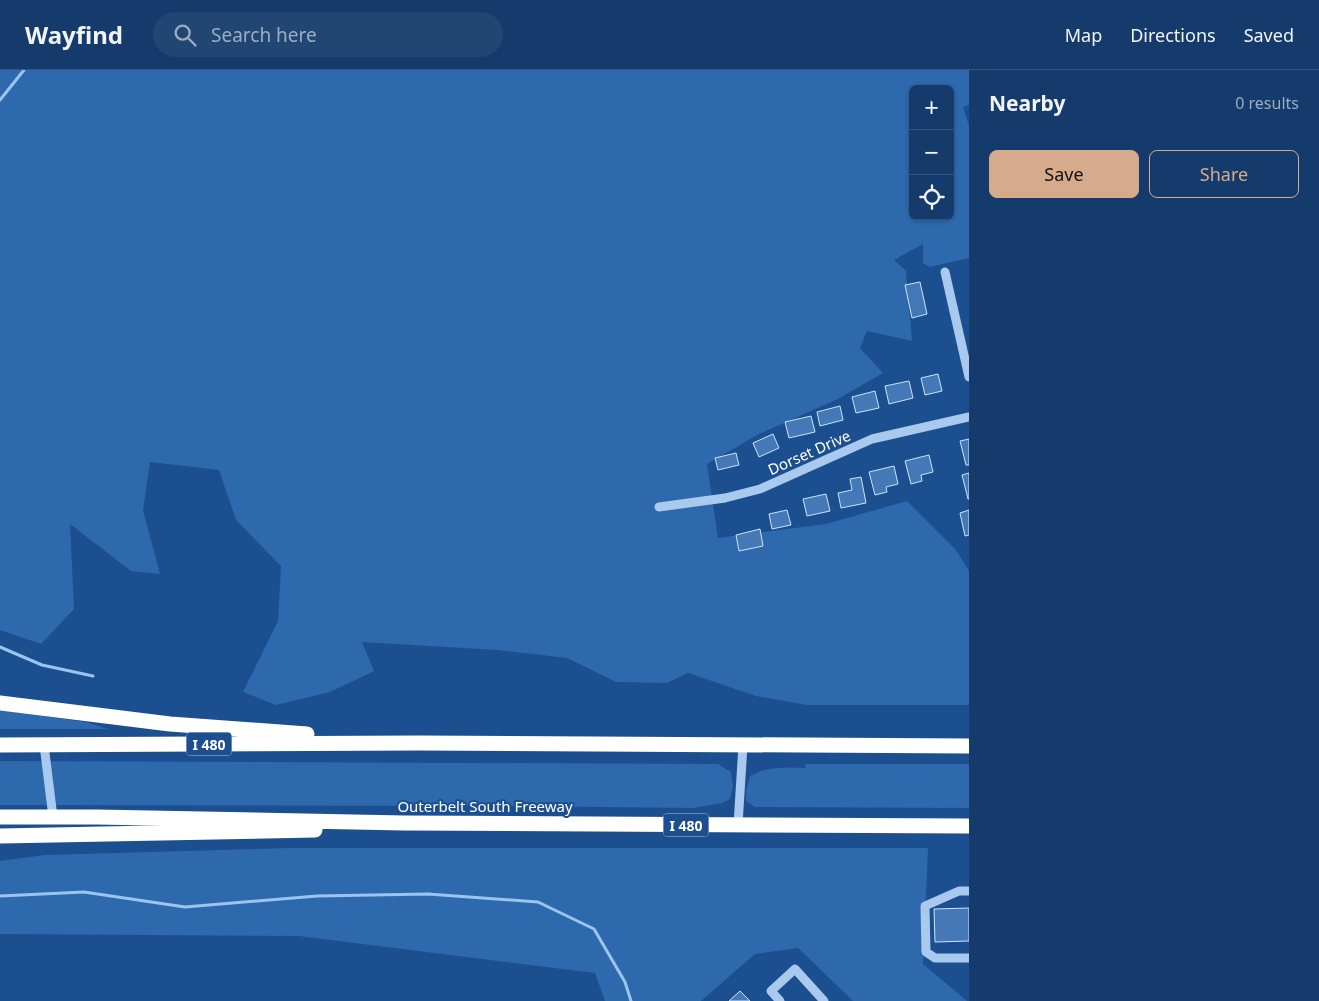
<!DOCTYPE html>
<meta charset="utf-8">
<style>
body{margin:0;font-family:"Noto Sans",sans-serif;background:#214673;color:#f1f3f6}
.controls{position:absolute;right:15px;top:15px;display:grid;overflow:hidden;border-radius:8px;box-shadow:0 1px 4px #0004}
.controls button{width:45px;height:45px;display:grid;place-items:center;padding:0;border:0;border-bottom:1px solid #33557e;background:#143b6b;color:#f1f3f6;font:25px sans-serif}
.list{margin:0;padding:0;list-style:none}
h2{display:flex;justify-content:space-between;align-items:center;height:65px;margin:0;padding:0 20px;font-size:21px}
h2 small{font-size:16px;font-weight:400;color:#9dadc1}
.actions{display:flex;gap:10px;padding:15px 20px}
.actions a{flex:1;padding:11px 0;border:1px solid #d6ab8b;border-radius:8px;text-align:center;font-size:18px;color:#d6ab8b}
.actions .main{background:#d6ab8b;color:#111}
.icon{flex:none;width:28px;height:28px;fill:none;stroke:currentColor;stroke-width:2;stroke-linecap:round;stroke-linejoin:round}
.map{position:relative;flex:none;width:969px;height:931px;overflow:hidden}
header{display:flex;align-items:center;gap:30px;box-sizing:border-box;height:70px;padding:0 25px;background:#143b6b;border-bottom:1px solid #33557e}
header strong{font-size:24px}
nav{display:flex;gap:28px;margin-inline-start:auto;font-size:18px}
.search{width:350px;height:45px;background:#214673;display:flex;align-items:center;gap:12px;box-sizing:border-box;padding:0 18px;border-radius:28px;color:#9dadc1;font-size:19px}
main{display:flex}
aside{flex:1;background:#143b6b}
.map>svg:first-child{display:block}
.green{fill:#2e69ad;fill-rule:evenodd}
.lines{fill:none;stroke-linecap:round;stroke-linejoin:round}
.stream{stroke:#9cc4f0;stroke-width:3}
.building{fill:#4478b7;stroke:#cfe3fa}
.minor{stroke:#a9c9ee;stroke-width:9}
.highway{stroke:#fff;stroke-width:15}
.labels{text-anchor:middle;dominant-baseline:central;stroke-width:4;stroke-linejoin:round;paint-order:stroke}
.shield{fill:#1b4f8f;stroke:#bbcadd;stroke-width:1}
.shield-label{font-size:14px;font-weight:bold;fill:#fff}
.street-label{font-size:15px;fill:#fff;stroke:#1b4f8f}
</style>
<header>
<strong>Wayfind</strong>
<div class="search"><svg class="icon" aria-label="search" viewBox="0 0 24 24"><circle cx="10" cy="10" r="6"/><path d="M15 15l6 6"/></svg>Search here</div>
<nav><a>Map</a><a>Directions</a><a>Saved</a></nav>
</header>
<main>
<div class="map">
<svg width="969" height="931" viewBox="0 0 969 931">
<rect width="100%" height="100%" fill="#1b4f8f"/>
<!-- green -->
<path class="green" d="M0,0H969V35L963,37L969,56V188L930,197L923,193V174L894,190L906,201L912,271L867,261L860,278L883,303L838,329L759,364L707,394L718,468L826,454L907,431L956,480L969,501V635H807L756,626L688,603L667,613L616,612L567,588L497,580L362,572L374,601L330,622L276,635L243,622L278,551L281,496L236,450L219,400L150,392L143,440L160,504L131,501L70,454L74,539L41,574L0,560ZM913,19H950V146H913Z
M0,640L86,652L108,659H0Z
M0,691L718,694L731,702L733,717L730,729L722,733L693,738L509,736L0,735Z
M805,694H969V738L755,737L746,731V721L750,706C768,696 786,697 806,698Z
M290,778H928L923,894L967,931H853L798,878L755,884L701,931H605L595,903L299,866L0,864V791L45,785Z"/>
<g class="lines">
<!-- stream -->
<path class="stream" d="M0,30L24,0
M0,577L42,595L93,606
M0,826L84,822L185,837L317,826L428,824L538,832L594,859L625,912L631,931"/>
</g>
<!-- building -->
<path class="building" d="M920,212L927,244L912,248L905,215Z
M938,304L942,321L925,325L921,308Z
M909,311L913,328L889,334L885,316Z
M875,321L879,338L856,343L852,327Z
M840,336L843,350L820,356L817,342Z
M811,346L815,362L789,368L785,352Z
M773,364L779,378L759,387L753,373Z
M969,369V395H966L960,371Z
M736,383L739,395L718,400L715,388Z
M929,385L933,402L921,405L922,411L911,414L905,391Z
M894,396L898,414L886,417L887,422L875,425L869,402Z
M969,403V429H968L962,405Z
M861,407L866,433L841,438L838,423L852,420L850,409Z
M826,424L830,441L807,446L803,429Z
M787,440L791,455L772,459L769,444Z
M969,440V465L965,466L960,443Z
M760,459L763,476L739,481L736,465Z
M969,838V871L935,872L934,839Z
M740,921L750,931H729Z"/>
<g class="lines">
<!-- minor -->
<path class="minor" d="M945,202L969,307
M659,437L725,428L760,419L872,369L969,347
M44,675L53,747
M738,755L743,675
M969,821H959L925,836L926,882L935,888H969
M780,931L771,921L795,899L824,931"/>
<!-- highway -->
<path class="highway" d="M0,633L170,654L307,664
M0,675L419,673L969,676
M0,747H97L404,753L969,756
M0,766L315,760"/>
</g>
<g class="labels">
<!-- shield labels -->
<g class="shield">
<rect x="186.5" y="662.5" width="45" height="23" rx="4"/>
<rect x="663.5" y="743.5" width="45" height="23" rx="4"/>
</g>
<g class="shield-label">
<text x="209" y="674">I 480</text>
<text x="686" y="755">I 480</text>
</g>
<!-- street labels -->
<g class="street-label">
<text transform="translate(809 382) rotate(-24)">Dorset Drive</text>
<text x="485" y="736">Outerbelt South Freeway</text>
</g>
</g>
</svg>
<div class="controls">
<button>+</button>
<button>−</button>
<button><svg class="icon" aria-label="locate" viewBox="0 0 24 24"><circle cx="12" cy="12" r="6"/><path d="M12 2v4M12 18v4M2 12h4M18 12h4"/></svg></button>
</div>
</div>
<aside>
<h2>Nearby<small>0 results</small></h2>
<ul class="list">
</ul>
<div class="actions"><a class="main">Save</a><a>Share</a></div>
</aside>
</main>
